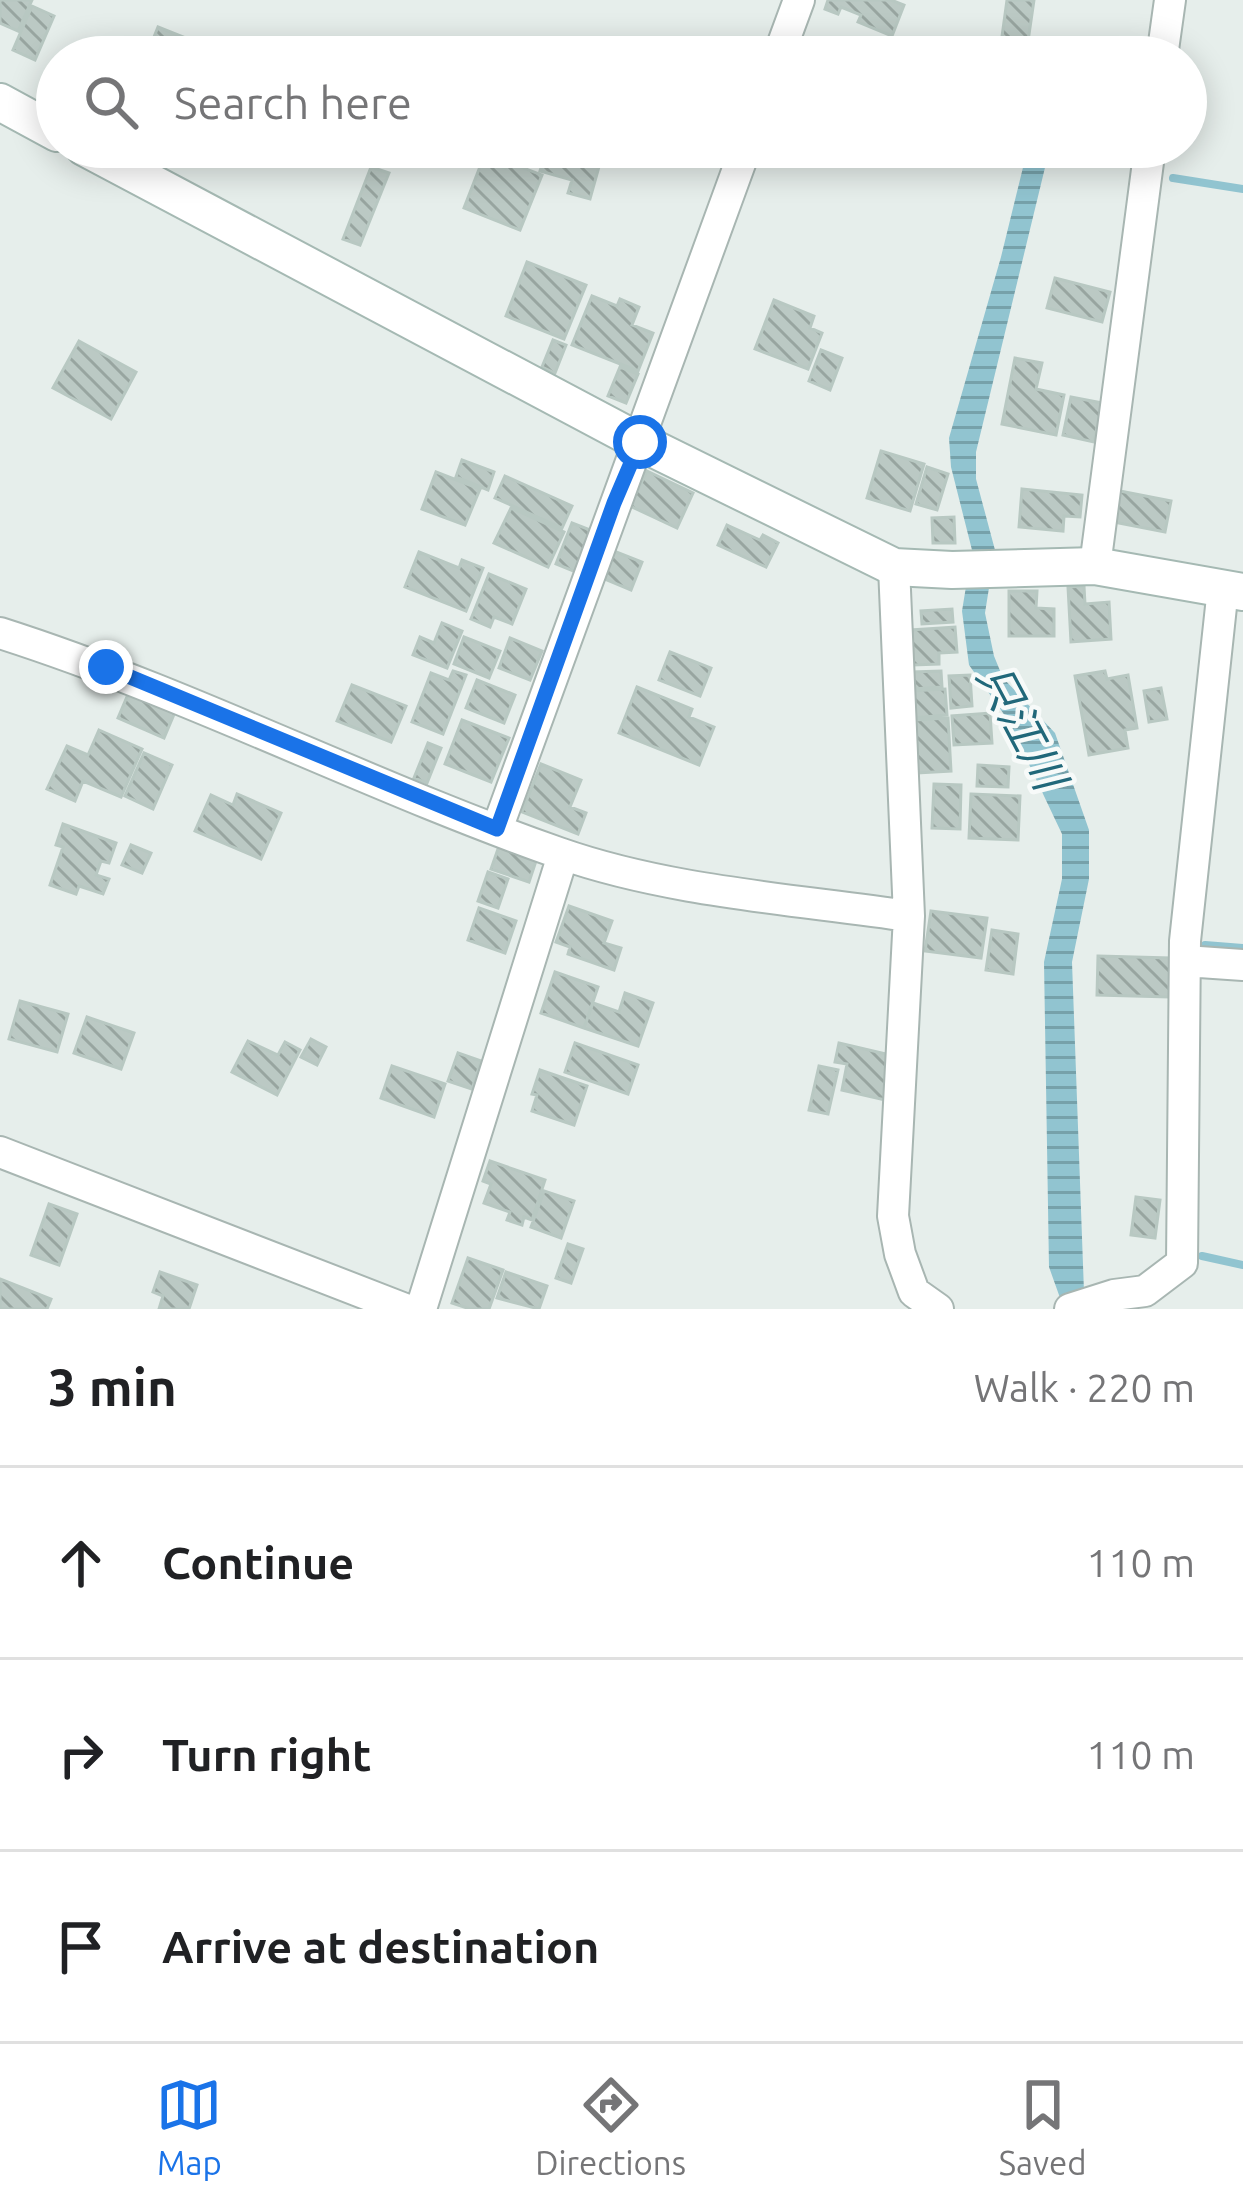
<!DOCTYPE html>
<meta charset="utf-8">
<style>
body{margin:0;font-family:Ubuntu,"Noto Sans JP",sans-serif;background:#f6f6f6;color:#202124}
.stop{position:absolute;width:36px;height:36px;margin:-27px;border:9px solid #1a73e8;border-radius:50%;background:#fff}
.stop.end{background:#1a73e8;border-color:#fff;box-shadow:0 3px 12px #0008}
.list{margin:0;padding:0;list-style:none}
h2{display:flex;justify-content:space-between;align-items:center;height:156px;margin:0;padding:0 48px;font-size:51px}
h2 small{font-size:39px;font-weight:400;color:#757577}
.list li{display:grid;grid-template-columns:78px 1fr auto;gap:36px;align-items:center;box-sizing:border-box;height:192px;padding:0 48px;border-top:3px solid #e0e0e0}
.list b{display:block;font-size:45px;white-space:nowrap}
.list em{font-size:39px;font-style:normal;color:#757577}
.icon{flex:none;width:66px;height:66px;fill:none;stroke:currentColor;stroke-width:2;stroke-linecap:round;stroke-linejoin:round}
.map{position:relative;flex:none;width:1243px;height:1309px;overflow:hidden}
.search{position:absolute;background:#fff;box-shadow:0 6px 30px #0003;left:36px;right:36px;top:36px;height:132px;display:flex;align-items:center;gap:30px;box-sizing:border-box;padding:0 42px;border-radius:66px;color:#757577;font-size:45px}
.sheet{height:732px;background:#fff}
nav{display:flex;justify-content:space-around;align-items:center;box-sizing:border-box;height:168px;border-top:3px solid #e0e0e0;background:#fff;font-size:33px;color:#757577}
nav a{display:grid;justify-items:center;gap:6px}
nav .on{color:#1a73e8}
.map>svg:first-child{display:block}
.water{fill:url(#water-rules)}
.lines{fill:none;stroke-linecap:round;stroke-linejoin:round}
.stream{stroke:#91c4d0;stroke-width:8}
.building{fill:url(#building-back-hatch);stroke:#b8c8c2;stroke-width:3}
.street-casing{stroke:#a8b6b2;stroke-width:34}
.secondary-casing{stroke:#a5b9b3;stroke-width:40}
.street{stroke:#fff;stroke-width:30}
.secondary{stroke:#fff;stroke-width:36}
.route{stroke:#1a73e8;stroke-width:15}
.labels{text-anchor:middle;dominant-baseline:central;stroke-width:9;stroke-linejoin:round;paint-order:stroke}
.water-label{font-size:45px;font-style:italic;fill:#21687a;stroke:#f7faf9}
</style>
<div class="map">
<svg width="1243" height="1309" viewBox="0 0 1243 1309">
<defs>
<pattern id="water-rules" width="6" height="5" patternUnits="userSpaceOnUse" patternTransform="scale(3)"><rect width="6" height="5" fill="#91c4d0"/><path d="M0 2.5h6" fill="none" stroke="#76a1aa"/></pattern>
<pattern id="building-back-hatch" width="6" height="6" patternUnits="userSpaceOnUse" patternTransform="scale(3)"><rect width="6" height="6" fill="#bbc9c4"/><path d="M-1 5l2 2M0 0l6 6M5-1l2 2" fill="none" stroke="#98a5a0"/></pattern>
</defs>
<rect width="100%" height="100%" fill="#e6eeeb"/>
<!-- water -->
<path class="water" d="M1028,147H1050L976,452V479L995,550L985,613L994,656L1003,678L1055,733L1089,830V879L1072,962L1084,1292L1064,1309L1049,1267L1044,962L1062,879V834L1008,720L969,665L962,611L972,550L951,467L949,438L1001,257Z"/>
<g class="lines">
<!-- stream -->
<path class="stream" d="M1173,178L1243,189
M1205,945L1243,948
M1202,1256L1243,1265"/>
</g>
<!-- building -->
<path class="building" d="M0,0H32L18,31L0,23Z
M828,0H891L904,5L892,36L858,22L861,15L841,7L838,14L825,9Z
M1007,0H1034L1026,55L1000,51Z
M32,6L54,16L35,60L13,50Z
M158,27L221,52L219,57H146Z
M547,149L600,163L590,199L568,193L572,180L540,171Z
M483,159L505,168L508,162L542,175L520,230L464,208Z
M371,167L389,173L360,245L343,239Z
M527,262L586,285L564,339L506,316Z
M1055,278L1110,292L1102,322L1047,308Z
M592,296L617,306L620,299L639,307L632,325L653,333L638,371L572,345Z
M774,300L814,316L810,328L822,333L808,369L755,349Z
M553,340L566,345L555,373L542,367Z
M79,341L136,372L111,419L53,388Z
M821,350L842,358L830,390L809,381Z
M1015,358L1042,363L1036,389L1064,395L1056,435L1002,424Z
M620,367L638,374L626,403L608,396Z
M1071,397L1102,403L1094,442L1063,435Z
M881,451L924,464L910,511L867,498Z
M462,460L494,472L488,490L456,477Z
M927,467L948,474L937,510L916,504Z
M647,471L693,493L677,528L630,506Z
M436,472L480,489L465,525L422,509Z
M505,476L572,506L562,528L495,498Z
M1022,489L1082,495L1080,517L1064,516L1063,531L1019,527Z
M1120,491L1171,501L1165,532L1114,522Z
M511,508L564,532L548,567L494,543Z
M954,517L955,543H933L932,518Z
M572,523L593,531L576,572L556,564Z
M727,525L760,540L763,535L778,543L766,567L718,545Z
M606,548L642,562L631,590L595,575Z
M419,552L459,568L462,560L483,568L466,611L405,587Z
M489,574L526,589L512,624L494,617L490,627L471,619Z
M1084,586L1085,604L1109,602L1111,639L1071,642L1068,587Z
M1009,591H1037L1036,608L1054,609V636H1009Z
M952,609L953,622L922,624L921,611Z
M442,623L462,631L447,668L413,655L420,637L434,643Z
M955,627L957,652L939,653V664L913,665L911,630Z
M464,637L500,651L489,678L454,664Z
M510,638L542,651L530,680L499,668Z
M670,652L711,668L700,696L659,680Z
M453,671L466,675L443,734L412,722L431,673L449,680Z
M941,671L942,687L913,689L912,672Z
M1105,671L1107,679L1128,675L1137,728L1125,730L1128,748L1089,755L1075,676Z
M970,675L972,706L951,708L949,676Z
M477,680L515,695L504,723L466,708Z
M352,685L406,706L391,742L337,721Z
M637,687L692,709L689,717L714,727L699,765L619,733Z
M1161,688L1167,719L1149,722L1144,691Z
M945,689L947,715L913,718L911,691Z
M129,692L175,712L164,738L118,718Z
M990,713L992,743L954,745L952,716Z
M948,718L951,771L918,773L915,720Z
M462,720L509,738L491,782L445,764Z
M99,730L142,749L121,797L83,781L75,801L47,789L67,746L88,755Z
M428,743L441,748L427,783L414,778Z
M144,753L172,765L153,809L125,796Z
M541,764L581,780L570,807L586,813L578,834L522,812Z
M978,765L1009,767L1008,787L977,786Z
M934,784L961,785L960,829L932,828Z
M237,794L281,813L261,859L195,831L211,795L233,805Z
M971,794L1020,796L1018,840L969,838Z
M63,824L116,843L109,863L101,861L96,875L109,879L103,894L79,886L76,894L50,885L63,847L56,845Z
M131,845L151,853L142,873L122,865Z
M499,846L537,858L529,882L491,869Z
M488,872L508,879L498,908L478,901Z
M569,906L612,921L604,943L621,948L614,970L568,954L570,947L556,942Z
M479,908L516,921L505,953L468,940Z
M931,911L987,918L981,958L925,951Z
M992,930L1018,934L1013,974L986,970Z
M1098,956L1170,958L1169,997L1097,995Z
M555,972L598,987L584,1028L541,1013Z
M625,993L653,1003L638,1046L584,1028L593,1003L619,1012Z
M20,1001L68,1014L57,1052L9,1039Z
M87,1017L134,1033L121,1069L74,1053Z
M311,1039L326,1047L317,1065L301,1057Z
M248,1041L278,1055L285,1042L300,1050L277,1095L232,1072Z
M575,1043L638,1065L628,1094L565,1072Z
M839,1043L895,1056L885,1100L842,1090L847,1064L835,1062Z
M458,1053L481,1061L472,1089L448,1081Z
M392,1066L445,1084L434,1117L381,1098Z
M819,1066L838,1070L828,1114L809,1110Z
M540,1070L587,1086L574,1125L532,1111L537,1095L532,1094Z
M490,1161L545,1180L532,1220L524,1217L522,1225L507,1220L510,1212L484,1203L491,1184L483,1181Z
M544,1191L574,1201L561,1238L531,1227Z
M1136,1197L1160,1200L1155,1238L1131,1235Z
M49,1204L77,1214L59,1265L31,1255Z
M568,1244L583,1249L571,1283L556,1278Z
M468,1258L503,1270L489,1309H470L452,1303Z
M160,1272L197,1285L189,1309H159L163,1296L153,1292Z
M506,1272L547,1286L539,1309L497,1298Z
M0,1279L51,1299L47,1309H0Z"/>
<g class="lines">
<!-- street casing -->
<g class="street-casing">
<path id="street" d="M778,57L799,0
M1162,57L1170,0
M1095,566L1150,147
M894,567L909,916L893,1216L900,1254L914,1292L938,1309
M0,633C191,694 370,787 559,853C670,892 794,899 909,916
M497,829L746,147
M1185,961L1243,965
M0,1152L405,1309
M421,1309L563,855
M1070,1309L1114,1295L1145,1291L1182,1263L1185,941L1223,588"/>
</g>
<!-- secondary casing -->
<g class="secondary-casing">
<path id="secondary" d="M0,102L57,133
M84,147L640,442L894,567L952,570L1095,566L1243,592"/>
</g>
<!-- street -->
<use href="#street" class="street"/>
<!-- secondary -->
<use href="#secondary" class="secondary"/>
</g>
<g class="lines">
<!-- route -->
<path class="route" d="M106,667L497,829L614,503L640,442"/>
</g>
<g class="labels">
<!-- water labels -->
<g class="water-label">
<text transform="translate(1022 726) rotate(62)">只江川</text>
</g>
</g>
</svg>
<div class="stop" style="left:640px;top:442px"></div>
<div class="stop end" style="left:106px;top:667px"></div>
<div class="search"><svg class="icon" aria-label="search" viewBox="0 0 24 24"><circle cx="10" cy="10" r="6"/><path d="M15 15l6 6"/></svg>Search here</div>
</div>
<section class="sheet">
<h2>3 min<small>Walk · 220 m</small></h2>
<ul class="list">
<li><svg class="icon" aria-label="ahead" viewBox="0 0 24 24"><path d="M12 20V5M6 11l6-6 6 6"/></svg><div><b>Continue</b></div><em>110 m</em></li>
<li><svg class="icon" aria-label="right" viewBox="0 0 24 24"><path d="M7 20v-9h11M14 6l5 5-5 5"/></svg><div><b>Turn right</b></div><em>110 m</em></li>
<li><svg class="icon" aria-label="arrive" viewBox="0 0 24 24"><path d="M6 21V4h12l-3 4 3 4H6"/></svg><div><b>Arrive at destination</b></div></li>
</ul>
</section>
<nav>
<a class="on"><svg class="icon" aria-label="map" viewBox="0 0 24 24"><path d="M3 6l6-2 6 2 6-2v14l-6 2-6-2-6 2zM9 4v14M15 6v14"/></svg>Map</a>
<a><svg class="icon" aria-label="directions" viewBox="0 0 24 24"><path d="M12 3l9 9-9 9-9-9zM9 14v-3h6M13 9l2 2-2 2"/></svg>Directions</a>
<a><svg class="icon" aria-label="saved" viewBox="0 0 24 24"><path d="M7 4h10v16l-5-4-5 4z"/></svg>Saved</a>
</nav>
